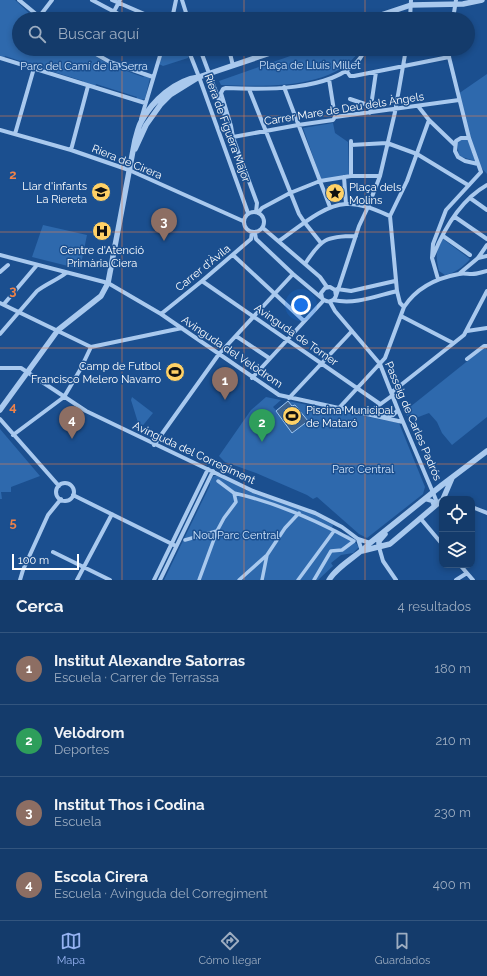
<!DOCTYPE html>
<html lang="es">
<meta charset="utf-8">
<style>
body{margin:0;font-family:Raleway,sans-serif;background:#1d4271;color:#f1f3f6}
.controls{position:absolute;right:12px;bottom:12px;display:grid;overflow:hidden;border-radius:8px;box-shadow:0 2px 6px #0003}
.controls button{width:36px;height:36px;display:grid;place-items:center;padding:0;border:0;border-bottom:1px solid #33557e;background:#143b6b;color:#f1f3f6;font:20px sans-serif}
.scale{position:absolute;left:12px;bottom:10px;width:67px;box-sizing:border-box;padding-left:4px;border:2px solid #fff;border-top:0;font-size:11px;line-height:14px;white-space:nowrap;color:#fff;-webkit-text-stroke:3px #1b4f8f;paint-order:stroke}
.you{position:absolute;left:301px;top:305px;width:14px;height:14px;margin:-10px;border:3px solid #fff;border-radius:50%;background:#1a73e8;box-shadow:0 0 0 6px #1a73e833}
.badge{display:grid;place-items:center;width:26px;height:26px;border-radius:50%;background:#95b2f1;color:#fff;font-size:13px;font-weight:700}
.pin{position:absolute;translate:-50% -33px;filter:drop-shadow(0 1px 2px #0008)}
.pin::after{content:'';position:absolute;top:21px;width:14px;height:12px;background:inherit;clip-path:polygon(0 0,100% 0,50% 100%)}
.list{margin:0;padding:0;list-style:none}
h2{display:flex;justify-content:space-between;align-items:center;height:52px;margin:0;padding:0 16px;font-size:17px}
h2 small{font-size:13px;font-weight:400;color:#9dadc1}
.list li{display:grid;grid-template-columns:26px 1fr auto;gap:12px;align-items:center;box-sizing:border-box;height:72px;padding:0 16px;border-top:1px solid #33557e}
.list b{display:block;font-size:15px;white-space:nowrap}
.list p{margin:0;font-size:13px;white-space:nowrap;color:#9dadc1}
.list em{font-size:13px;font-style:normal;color:#9dadc1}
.icon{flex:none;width:22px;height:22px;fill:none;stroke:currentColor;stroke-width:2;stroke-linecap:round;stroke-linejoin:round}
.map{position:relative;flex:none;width:487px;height:580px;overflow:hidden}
.search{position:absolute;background:#143b6b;box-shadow:0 2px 6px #0003;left:12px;right:12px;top:12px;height:44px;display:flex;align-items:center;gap:10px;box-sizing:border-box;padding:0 14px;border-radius:22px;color:#9dadc1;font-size:15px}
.sheet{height:340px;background:#143b6b}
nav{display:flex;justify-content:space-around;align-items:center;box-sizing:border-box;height:56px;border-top:1px solid #33557e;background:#143b6b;font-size:11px;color:#9dadc1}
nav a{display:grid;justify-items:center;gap:2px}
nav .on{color:#95b2f1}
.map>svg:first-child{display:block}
.green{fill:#2e69ad}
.water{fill:#3c6290;stroke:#9cc4f0}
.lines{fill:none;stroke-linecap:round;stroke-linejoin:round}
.pedestrian{stroke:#a9c9ee;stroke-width:3.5}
.minor{stroke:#a9c9ee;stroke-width:4}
.tertiary{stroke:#a9c9ee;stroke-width:5.5}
.grid{fill:none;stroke:#ee8249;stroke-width:1;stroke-opacity:0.55}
.labels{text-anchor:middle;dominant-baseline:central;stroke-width:3;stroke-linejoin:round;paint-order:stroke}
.park-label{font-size:11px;fill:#cfe3fa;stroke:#1b4f8f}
.street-label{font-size:11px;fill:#fff;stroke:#1b4f8f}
.poi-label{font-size:11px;fill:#fff;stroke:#1b4f8f;text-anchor:end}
.grid-label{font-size:13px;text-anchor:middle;font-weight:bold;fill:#ee8249;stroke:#1b4f8f;stroke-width:3;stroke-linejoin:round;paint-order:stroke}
</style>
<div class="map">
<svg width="487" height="580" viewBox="0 0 487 580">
<rect width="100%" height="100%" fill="#1b4f8f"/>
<!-- green -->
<path class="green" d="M0,0H15L29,13L30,12L39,19H19V49H79L84,52L85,50L110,65L143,77L144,76L150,78L145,99L141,100L136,99L137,97L96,84L95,86L83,82V81L41,68V69L29,66V64L5,56L4,58L0,57Z
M163,49H183L189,54L188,58L163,66L159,64Z
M310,49H361C333,91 265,86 221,85L219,81Z
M487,74V174L478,164L458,94Z
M333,123L335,133L348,142L349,176L321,179L303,128Z
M461,140H468L475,161L459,156L457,143Z
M43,225L87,235L80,269L32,257Z
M443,239L470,259C464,266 454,274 445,275L439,271C436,259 435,250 443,239Z
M485,347L487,350V417L452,445L442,433L437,422L429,413L413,419L410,414L407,416L405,411Z
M132,397L153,413L140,429L131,400Z
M266,397L281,400L273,407L276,410L288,401L399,423L425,487L423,494L367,538L359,534L317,497L313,499L307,495L256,473L225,462L219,456L251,410Z
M0,429L40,476L11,487V492H1L2,499H0Z
M214,476H217L255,494L293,506L315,515L333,525L332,528L343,534L349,535L359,547L353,553L341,555L331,563L333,566L318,580H164L210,485V482L212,478Z"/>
<!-- water -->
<path class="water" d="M288,401L292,406L295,405L308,421L292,433L276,411Z"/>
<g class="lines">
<!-- pedestrian -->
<path class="pedestrian" d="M234,493C277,503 316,520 354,541L342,550L331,551L314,580
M185,540L217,531
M199,580L217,531L224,518L236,502L234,493L218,481
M239,580L267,555L285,528L299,513
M262,580L267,555
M298,580L334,531"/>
<!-- minor -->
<path class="minor" d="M19,0L42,19
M92,0L128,19
M112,0L156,19
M182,0L188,19
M39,17L52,0
M110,19L120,0
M172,19L176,0
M410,19L411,0
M453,19L456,0
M87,49L110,62L153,77
M188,49L199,77L248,213
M200,49L229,127
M229,49L233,66
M366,49C363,53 361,58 357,62C329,91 264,90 226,88L223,89L221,93L231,126L233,137L298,125L333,120L335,117L459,100
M0,58L145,103
M346,70L350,76H354L449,57
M329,79L335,117
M284,87L330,207
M249,89L299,214L305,223L321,243
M350,99L371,106
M418,106L429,120L455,145
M370,113L376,72
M141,119L162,49
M0,130L71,150L129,170L243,221
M15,134L34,68
M232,135L257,203L256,212
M469,138H461L456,141L455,151L458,157L465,161L478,164
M351,141V176
M351,145L387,143L417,154L468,185
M71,150L88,86
M344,177L346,204
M470,198L487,210
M244 222a10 10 0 1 1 20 0a10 10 0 1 1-20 0Z
M258,213L262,208L290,193L320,181L351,176H380
M455,217L487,239
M263,228L320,277L327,287
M255,233L256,239L293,274L324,300C329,303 334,301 336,296L335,290L330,287L325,288L321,293L322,298
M443,236L470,255
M279,241C298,228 323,205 346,204C361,203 376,210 390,216
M0,255L108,283L161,314L279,395L403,422
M233,255L304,321
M433,256C444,229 462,199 487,185
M478,258L487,256
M305,264C321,239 326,236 356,236
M0,272L8,265
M460,273L478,258L487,245
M438,279L432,258L433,244L446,210L481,172L469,138L449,57L450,49
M202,281L380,404
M337,289L351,291L395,281
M336,296L359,226L368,207L380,176L395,112L406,49
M333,300C355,305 376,296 397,291
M330,302L335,311L380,364L398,410L434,495L436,500L434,507
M0,303L91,347
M4,304L37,265
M404,307L400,303L397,291L390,216L407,181L429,120
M161,314L202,281L251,239L252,232
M401,316L453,343
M467,331L487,328
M0,334L37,291C46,284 57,280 66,273
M236,336L269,358
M467,359L484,346H487
M0,368H21L86,411L253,491L315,513L342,527L358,539L370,543
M252,378L324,300
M392,392L464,335L487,291
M289,398L352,331
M339,408L385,358L404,307C417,287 437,278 459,274C463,273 467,274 472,274C477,274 482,272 487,271
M365,413L371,411L393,395
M381,416L393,415L398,410
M0,419L59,486
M13,435L64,397L80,370L91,347L182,328
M154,445L219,354L293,274
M56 492a9 9 0 1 1 18 0a9 9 0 1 1-18 0Z
M73,495L174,545
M425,499L432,501L434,506
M472,507L487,513
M421,519L442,544
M358,539L362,551
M379,547L383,561L396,580
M53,552L110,580
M460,565L473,580
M20,580L23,570L48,515L61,499
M77,580L112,514
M154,580L208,469
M160,580L213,471
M456,580L467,573"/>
<!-- tertiary -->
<path class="tertiary" d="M369,19L411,5L463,4L482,0
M135,149L146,125L161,104L170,95L199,77
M0,410L58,330L101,296L108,283L135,140C137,134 138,127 141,122C152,101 175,80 199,77L282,49
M443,499L452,478
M379,547V541L385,534
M362,551L390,544L442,500
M329,580C336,567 359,555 370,543L442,485L487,451"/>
</g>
<!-- grid -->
<path class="grid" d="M122,0V19M244,0V19M365,0V19M122,49V580M244,49V580M365,49V580M0,116H487M0,232H487M0,348H487M0,464H487"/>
<!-- icons -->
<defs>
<g id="school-disc" transform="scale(1)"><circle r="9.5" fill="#ffd166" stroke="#1b4f8f"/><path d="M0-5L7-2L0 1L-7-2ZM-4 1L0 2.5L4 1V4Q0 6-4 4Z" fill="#111"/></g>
<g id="sight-disc" transform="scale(1)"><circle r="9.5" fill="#ffd166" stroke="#1b4f8f"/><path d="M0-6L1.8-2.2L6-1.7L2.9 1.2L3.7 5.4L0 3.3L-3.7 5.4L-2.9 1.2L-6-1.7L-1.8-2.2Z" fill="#111"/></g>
<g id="hospital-disc" transform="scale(1)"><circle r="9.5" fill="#ffd166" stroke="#1b4f8f"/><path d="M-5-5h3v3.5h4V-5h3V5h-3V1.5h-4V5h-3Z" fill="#111"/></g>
<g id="stadium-disc" transform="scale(1)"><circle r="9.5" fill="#ffd166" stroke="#1b4f8f"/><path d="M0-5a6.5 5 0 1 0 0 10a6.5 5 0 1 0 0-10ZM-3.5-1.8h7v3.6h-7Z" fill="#111"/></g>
</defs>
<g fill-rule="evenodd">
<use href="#school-disc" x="101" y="192"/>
<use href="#sight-disc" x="335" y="193"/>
<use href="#hospital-disc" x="102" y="231"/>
<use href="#stadium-disc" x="175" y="372"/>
<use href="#stadium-disc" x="292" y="416"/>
</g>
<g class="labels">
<!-- park labels -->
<g class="park-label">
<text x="310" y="65">Plaça de Lluís Millet</text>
<text x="84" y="66">Parc del Camí de la Serra</text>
<text x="363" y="469">Parc Central</text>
<text x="236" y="535">Nou Parc Central</text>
</g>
<!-- street labels -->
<g class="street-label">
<text transform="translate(344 109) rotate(-9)">Carrer Mare de Deu dels Àngels</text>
<text transform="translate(227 128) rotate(70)">Riera de Figuera Major</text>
<text transform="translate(127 162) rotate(22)">Riera de Cirera</text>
<text transform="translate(203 268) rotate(-39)">Carrer d'Àvila</text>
<text transform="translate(296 335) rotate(35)">Avinguda de Torner</text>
<text transform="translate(232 352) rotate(34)">Avinguda del Velòdrom</text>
<text transform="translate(413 421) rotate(67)">Passeig de Carles Padrós</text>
<text transform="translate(194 453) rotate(25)">Avinguda del Corregiment</text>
</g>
<!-- poi labels -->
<g class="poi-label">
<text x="87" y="186">Llar d'infants<tspan x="87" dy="13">La Riereta</tspan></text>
<text x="349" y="187" text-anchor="start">Plaça dels<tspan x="349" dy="13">Molins</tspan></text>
<text x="102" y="250" text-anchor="middle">Centre d'Atenció<tspan x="102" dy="13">Primària Ciera</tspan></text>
<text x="161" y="366">Camp de Futbol<tspan x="161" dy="13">Francisco Melero Navarro</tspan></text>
<text x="306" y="410" text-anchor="start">Piscina Municipal<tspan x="306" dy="13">de Mataró</tspan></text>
</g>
</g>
<g class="grid-label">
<text x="13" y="179">2</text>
<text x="13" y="295">3</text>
<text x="13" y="411">4</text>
<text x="13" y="527">5</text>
</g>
</svg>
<div class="controls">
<button><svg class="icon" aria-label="locate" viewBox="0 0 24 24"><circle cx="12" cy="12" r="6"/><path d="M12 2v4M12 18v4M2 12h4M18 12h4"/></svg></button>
<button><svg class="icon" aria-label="layers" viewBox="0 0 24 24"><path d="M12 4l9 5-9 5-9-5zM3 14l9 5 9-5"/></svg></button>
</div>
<div class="scale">100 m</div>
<div class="you"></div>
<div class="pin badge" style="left:225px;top:400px;background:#8d6e63">1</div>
<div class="pin badge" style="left:262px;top:442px;background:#2e9e5b">2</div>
<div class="pin badge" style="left:164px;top:241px;background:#8d6e63">3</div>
<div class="pin badge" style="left:72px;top:439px;background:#8d6e63">4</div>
<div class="search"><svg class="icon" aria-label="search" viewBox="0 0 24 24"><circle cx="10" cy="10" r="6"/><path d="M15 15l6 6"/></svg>Buscar aquí</div>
</div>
<section class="sheet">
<h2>Cerca<small>4 resultados</small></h2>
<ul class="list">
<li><span class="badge" style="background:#8d6e63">1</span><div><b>Institut Alexandre Satorras</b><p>Escuela · Carrer de Terrassa</p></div><em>180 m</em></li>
<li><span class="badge" style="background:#2e9e5b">2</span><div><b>Velòdrom</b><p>Deportes</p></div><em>210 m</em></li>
<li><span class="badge" style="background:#8d6e63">3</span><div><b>Institut Thos i Codina</b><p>Escuela</p></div><em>230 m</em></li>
<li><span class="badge" style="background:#8d6e63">4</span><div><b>Escola Cirera</b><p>Escuela · Avinguda del Corregiment</p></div><em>400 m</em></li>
</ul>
</section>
<nav>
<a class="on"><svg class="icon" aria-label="map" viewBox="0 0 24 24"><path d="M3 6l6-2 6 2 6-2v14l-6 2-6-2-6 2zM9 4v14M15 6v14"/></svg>Mapa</a>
<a><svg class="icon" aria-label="directions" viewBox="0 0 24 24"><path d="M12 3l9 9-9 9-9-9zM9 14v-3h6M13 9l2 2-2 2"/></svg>Cómo llegar</a>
<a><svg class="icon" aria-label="saved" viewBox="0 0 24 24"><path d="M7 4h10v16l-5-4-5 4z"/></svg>Guardados</a>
</nav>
